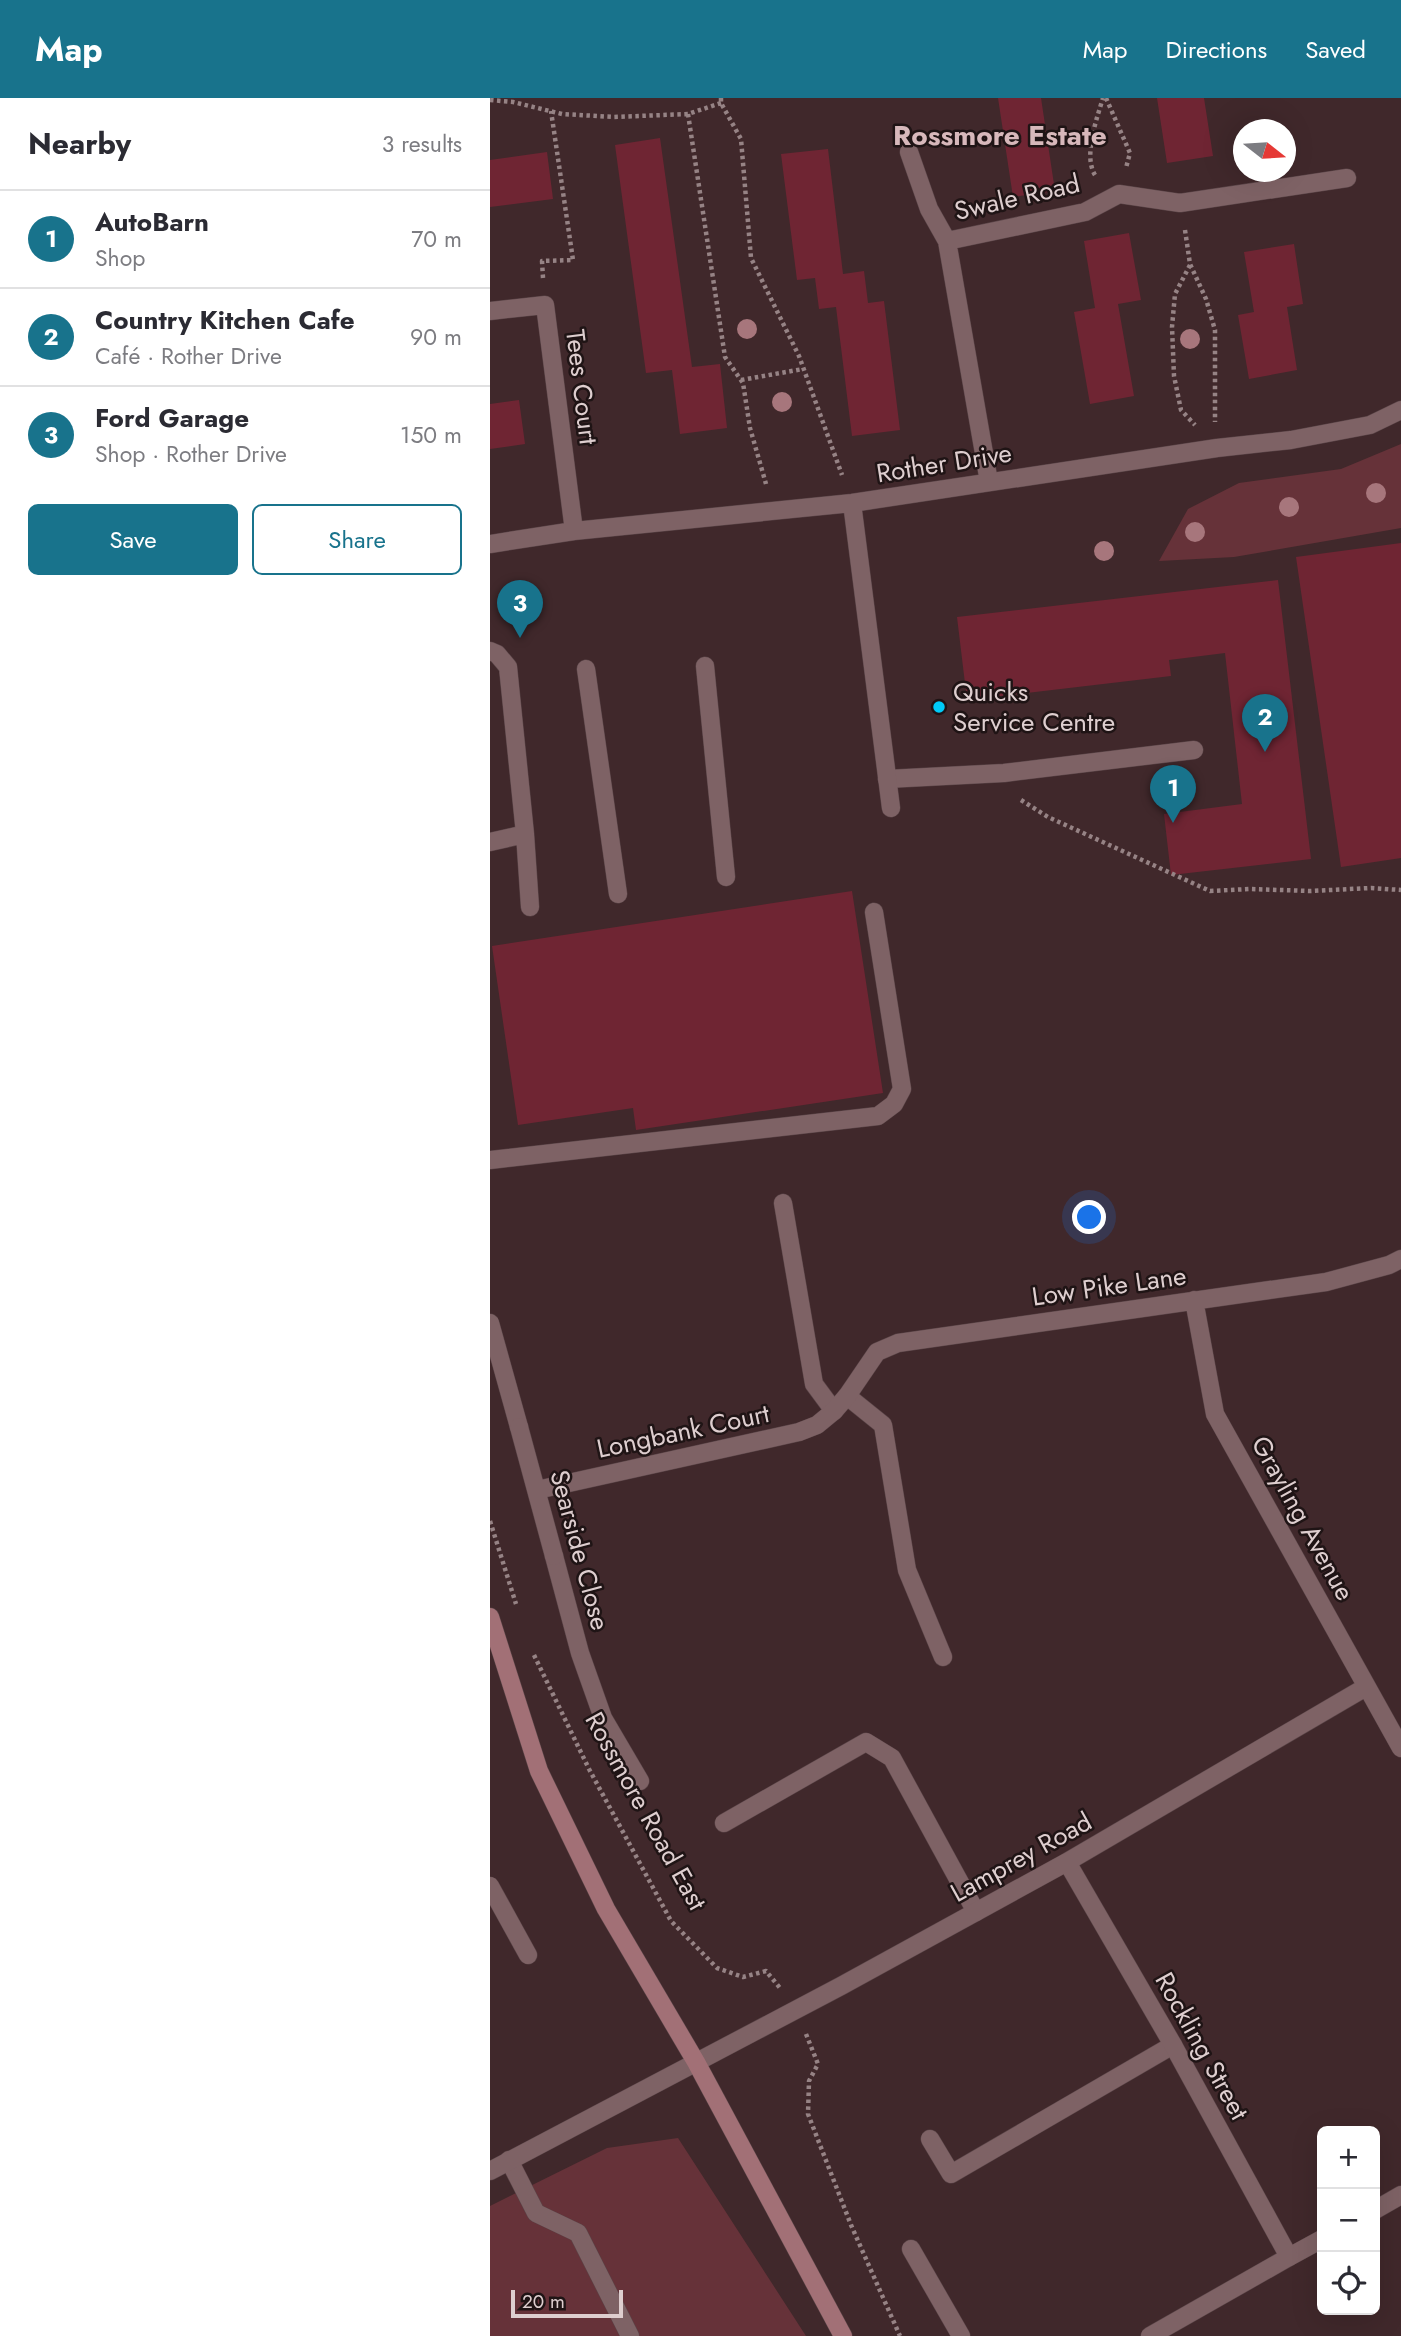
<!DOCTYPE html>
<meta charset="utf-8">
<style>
body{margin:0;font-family:Jost,sans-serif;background:#f2f2f3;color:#2b2b33}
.controls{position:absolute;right:21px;bottom:21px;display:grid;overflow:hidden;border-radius:10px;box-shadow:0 7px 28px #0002}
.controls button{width:63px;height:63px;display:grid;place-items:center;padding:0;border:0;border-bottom:2px solid #e1e1e2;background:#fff;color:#2b2b33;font:35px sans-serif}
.compass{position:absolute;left:743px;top:21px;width:63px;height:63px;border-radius:50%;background:#fff;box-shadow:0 7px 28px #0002;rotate:107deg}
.scale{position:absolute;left:21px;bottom:18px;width:112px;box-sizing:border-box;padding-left:7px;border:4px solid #dececf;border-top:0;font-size:19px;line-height:24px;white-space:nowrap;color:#dececf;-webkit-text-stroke:5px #1f1415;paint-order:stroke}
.you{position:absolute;left:600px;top:1120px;width:24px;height:24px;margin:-18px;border:5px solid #fff;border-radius:50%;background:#1a73e8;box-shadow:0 0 0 10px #1a73e833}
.badge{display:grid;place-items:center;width:46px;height:46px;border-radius:50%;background:#18738c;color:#fff;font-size:23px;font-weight:700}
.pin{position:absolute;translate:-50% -58px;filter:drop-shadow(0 2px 4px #0008)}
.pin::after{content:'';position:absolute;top:37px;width:24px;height:21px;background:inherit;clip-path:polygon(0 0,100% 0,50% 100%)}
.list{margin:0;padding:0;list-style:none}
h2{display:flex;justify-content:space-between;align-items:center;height:91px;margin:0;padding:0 28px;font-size:30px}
h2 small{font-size:23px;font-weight:400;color:#7c7c81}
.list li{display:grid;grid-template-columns:46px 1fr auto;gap:21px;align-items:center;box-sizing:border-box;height:98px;padding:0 28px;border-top:2px solid #e1e1e2}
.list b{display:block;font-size:26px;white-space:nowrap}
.list p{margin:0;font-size:23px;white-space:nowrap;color:#7c7c81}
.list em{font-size:23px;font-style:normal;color:#7c7c81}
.actions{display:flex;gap:14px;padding:21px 28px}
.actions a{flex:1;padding:16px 0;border:2px solid #18738c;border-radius:10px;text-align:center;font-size:24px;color:#18738c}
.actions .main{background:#18738c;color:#fff}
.icon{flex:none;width:38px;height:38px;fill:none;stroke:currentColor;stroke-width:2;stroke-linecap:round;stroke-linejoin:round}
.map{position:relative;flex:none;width:911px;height:2238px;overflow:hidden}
header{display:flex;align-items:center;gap:42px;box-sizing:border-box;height:98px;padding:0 35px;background:#18738c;color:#fff}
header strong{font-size:33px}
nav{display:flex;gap:38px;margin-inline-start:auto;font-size:24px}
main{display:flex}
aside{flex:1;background:#fff}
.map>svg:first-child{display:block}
.green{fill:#663239}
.building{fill:#6f2533}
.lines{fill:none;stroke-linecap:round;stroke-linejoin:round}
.lane-casing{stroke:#5a4548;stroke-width:19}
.street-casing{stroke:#5a4548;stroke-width:19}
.secondary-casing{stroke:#5a4548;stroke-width:19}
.path{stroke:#968385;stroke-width:4.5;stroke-dasharray:3.5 3.5;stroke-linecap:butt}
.lane{stroke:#7e6265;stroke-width:18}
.street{stroke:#7e6265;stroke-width:18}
.secondary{stroke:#a27076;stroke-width:18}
.tree{fill:#a7767c}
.poi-dot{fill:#00cbf9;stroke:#1f1415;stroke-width:2.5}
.labels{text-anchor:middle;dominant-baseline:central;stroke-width:5;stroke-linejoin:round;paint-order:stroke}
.street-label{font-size:26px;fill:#dececf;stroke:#1f1415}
.poi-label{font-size:26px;fill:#dececf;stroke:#1f1415;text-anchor:start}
.neighbourhood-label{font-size:28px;font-weight:bold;fill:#d7b8bb;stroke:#1f1415}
</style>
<header>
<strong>Map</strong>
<nav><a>Map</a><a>Directions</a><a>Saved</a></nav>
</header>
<main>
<aside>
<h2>Nearby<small>3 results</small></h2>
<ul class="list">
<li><span class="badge">1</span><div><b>AutoBarn</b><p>Shop</p></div><em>70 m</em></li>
<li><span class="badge">2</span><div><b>Country Kitchen Cafe</b><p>Café · Rother Drive</p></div><em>90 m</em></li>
<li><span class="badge">3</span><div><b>Ford Garage</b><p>Shop · Rother Drive</p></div><em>150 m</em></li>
</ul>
<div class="actions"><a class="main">Save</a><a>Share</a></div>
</aside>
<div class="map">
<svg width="911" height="2238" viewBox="0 0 911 2238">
<rect width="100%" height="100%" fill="#40282b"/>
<!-- green -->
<path class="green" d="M911,346V430L744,459L669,463L698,411L749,385L851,371Z
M188,2040L316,2238H0V2108L117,2050Z"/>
<!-- building -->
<path class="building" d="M508,0H551L565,93L523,99Z
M667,0H714L723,58L677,65Z
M170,40L202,269L230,266L237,330L190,336L182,272L156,275L125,47Z
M338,51L353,176L374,173L378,205L394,203L410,332L362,338L346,209L329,211L325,180L307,182L291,56Z
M57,54L63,101L0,109V62Z
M639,135L651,202L628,206L644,298L600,306L584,214L605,210L594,143Z
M804,146L813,206L797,209L807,272L759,281L748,217L764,214L754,154Z
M29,302L35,346L0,351V306Z
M911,445V760L851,769L806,459Z
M788,482L821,761L681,777L674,716L752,706L735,555L679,562L681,578L477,602L467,519Z
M362,793L393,995L146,1032L143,1010L28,1027L2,848Z"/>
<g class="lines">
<!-- lane casing -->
<g class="lane-casing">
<path id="lane" d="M0,553L7,556L18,569L35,736
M215,568L236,779
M96,571L128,796
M397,681L514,675L704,652
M0,744L35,736L40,809
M0,1062L388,1018L404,1006L412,991L384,814
M293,1105L324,1286L344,1313
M0,1225L29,1329
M357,1298L393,1327L417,1472L453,1559
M64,1458L90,1555L113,1620L150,1683
M234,1725L376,1644L402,1660L486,1814
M440,2041L461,2076L683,1947
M19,2062L46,2115L88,2135L140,2238
M885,2112L911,2097
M421,2151L471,2238
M799,2159L832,2141"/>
</g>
<!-- street casing -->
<g class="street-casing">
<path id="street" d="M419,54L439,111L457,143L499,384
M457,143L595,114L629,96L690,105L857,80
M0,213L55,207L84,433
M362,405L401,710
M0,446L84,433L362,405L727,350L801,342L880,327L911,312
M704,1202L725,1316L911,1650
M29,1329L64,1458
M47,1392L309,1334L327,1327L344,1313L357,1298L387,1254L408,1245L836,1184L899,1167L911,1161
M577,1764L683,1947L799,2159L660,2238
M0,1788L38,1857
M0,2073L351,1888L577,1764L876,1589"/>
</g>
<!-- secondary casing -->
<g class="secondary-casing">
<path id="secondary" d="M0,1519L49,1673L116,1811L206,1964L353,2238"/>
</g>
<!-- path -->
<path class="path" d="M231,0V5L251,41L261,160L309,258L352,377
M616,0L640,55L636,70
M0,2L23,4L72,16L124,19L198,16L231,5
M198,16L235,259L253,285L260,330L276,386
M605,77C593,58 607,20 613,0
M695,132L700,166L716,201L725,232V324
M700,167L685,196L682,229L684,278L691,312L705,327
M53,180L52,163L83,162L61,13
M251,282L313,271
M531,702L558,719L720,793L760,791L820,793L881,790L911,792
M0,1423L26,1506
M44,1557L99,1671L181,1823L227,1870L253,1879L276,1873L290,1890
M316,1936L328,1966L319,1983L318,2016L361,2127L410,2238"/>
<!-- lane -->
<use href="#lane" class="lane"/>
<!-- street -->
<use href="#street" class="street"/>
<!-- secondary -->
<use href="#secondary" class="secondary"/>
</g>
<!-- trees -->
<g class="tree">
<circle cx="257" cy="231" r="10"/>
<circle cx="700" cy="241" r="10"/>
<circle cx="292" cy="304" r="10"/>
<circle cx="886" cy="395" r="10"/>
<circle cx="799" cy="409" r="10"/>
<circle cx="705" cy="434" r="10"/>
<circle cx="614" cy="453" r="10"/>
</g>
<!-- markers -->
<circle class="poi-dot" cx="449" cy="609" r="7"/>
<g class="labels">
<!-- street labels -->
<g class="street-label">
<text transform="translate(527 99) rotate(-13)">Swale Road</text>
<text transform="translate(92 289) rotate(83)">Tees Court</text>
<text transform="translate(454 365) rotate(-9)">Rother Drive</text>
<text transform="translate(619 1188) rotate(-8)">Low Pike Lane</text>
<text transform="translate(193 1333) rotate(-12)">Longbank Court</text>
<text transform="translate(813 1420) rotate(61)">Grayling Avenue</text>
<text transform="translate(90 1452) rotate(75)">Searside Close</text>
<text transform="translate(156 1713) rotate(61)">Rossmore Road East</text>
<text transform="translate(531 1759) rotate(-29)">Lamprey Road</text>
<text transform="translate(712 1948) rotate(61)">Rockling Street</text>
</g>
<!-- poi labels -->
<g class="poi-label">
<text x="463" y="594">Quicks<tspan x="463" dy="30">Service Centre</tspan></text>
</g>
<!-- neighbourhood labels -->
<g class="neighbourhood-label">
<text x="510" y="37">Rossmore Estate</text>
</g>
</g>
</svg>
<div class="controls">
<button>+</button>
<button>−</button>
<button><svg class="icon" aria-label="locate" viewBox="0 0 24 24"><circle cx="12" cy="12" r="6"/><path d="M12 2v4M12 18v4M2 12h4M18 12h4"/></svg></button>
</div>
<svg class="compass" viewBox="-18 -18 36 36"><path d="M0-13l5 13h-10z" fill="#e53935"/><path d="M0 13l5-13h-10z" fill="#7c7c81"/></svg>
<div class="scale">20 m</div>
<div class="you"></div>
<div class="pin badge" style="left:683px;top:725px">1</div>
<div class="pin badge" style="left:775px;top:654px">2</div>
<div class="pin badge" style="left:30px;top:540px">3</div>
</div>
</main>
